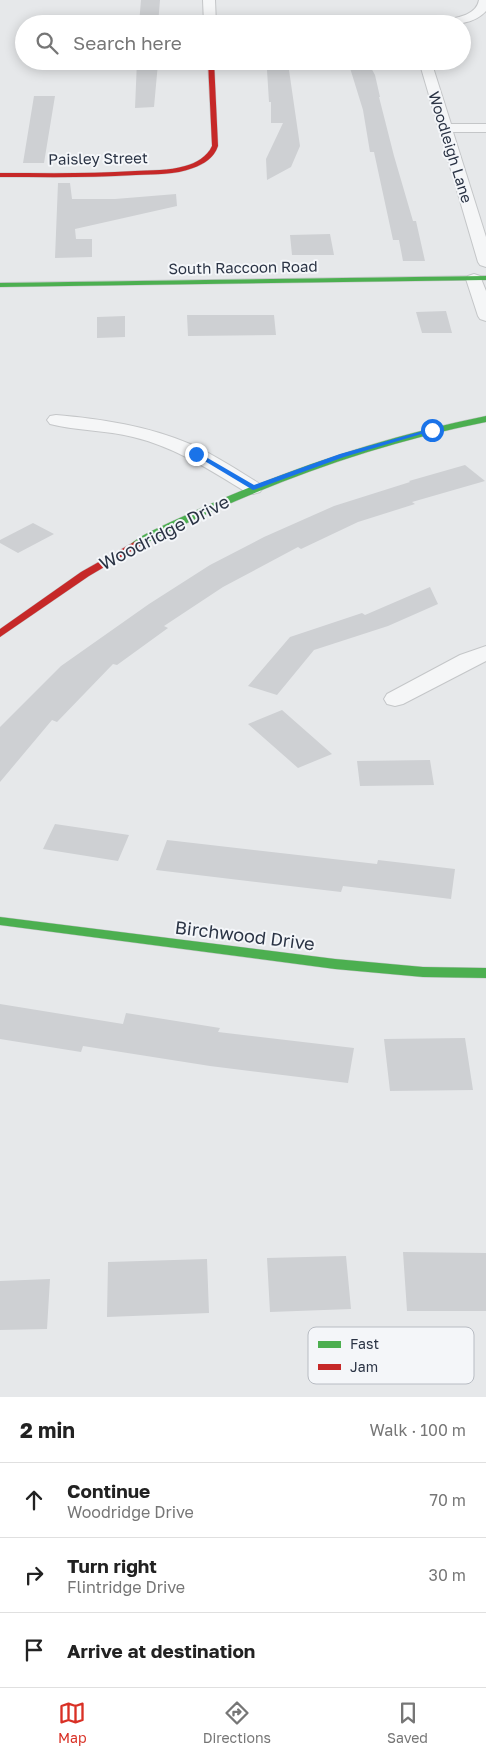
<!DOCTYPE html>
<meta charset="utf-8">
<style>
body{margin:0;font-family:"Golos Text",sans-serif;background:#f6f6f6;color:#222}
.stop{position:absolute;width:15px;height:15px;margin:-11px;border:4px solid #1a73e8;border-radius:50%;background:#fff}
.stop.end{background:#1a73e8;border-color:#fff;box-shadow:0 1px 5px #0008}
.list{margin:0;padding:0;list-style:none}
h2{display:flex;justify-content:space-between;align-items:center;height:65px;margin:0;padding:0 20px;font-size:21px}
h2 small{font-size:16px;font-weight:400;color:#767676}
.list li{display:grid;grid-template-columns:32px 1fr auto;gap:15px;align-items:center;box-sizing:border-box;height:75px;padding:0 20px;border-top:1px solid #e0e0e0}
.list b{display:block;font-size:19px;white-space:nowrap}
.list p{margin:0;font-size:16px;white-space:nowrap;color:#767676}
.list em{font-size:16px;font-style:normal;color:#767676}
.icon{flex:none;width:28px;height:28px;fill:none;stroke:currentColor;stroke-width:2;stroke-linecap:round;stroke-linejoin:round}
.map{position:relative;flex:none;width:486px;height:1397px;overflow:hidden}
.search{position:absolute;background:#fff;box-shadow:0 2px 12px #0003;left:15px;right:15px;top:15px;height:55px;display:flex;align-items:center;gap:12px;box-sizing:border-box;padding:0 18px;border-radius:28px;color:#767676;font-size:19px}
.sheet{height:290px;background:#fff}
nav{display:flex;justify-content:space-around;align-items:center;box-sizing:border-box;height:70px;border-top:1px solid #e0e0e0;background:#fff;font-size:14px;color:#767676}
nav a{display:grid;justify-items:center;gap:2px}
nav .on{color:#d93025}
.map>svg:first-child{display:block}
.building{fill:#ced0d3}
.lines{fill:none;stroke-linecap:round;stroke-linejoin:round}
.street-casing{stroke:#c4c6c8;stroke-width:2}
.fast-casing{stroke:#c4c6c8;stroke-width:1}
.jam-casing{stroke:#c4c6c8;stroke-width:1}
.street{fill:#f5f6f7;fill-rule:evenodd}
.fast{fill:#4caf50;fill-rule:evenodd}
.jam{fill:#c62828;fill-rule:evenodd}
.route{fill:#1a73e8}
.labels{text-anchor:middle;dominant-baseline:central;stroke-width:4;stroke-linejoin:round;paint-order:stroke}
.far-street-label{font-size:15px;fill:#2b3445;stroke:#f4f6f9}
.street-label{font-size:18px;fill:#2b3445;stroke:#f4f6f9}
.key{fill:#f4f6f9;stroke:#b8bcc3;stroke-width:1}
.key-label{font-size:14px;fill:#2b3445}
</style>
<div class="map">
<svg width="486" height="1397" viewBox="0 0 486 1397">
<rect width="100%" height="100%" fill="#e6e8ea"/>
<!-- building -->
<path class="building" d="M141,0H160L158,24H139Z
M137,61H156L158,63L154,107L135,108Z
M370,66L375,75L380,97H379L394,156L413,221H416L425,261H403L399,240H393L374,152H370L363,110L350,68Z
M267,70H289L300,146L291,167L267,180L266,159L283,123H271V102H269Z
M34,96H55L44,163H23Z
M58,183H70L72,199H115L176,194L177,206L75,229L76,239H92V257L55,258Z
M330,234L334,255H292L290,235Z
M446,311L452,333H422L416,312Z
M187,315H274L276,335L188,336Z
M125,316V337L97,338V317Z
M465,465L485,481L412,502L415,504L358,522L301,549L298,547L223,587L164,626L168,628L117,665L113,664L57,722L52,720L0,782V727L61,666L149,604L210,565L264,537L334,506L410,482L409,481Z
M33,523L54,534L18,553L0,543V540Z
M430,587L438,604L388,626L314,650L277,695L248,686L290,637L362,613L365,615Z
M282,710L332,754L298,768L248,724Z
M430,760L434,785L360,786L357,761Z
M55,824L129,835L118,861L43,849Z
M167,840L377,864L378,860L455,869L451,899L343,886L341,892L156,870Z
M0,1004L123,1024L126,1013L220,1028L218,1032L354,1048L348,1083L210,1066L83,1046L81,1052L0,1039Z
M465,1038L473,1090L390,1091L384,1039Z
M403,1252L486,1253V1311H407Z
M346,1256L351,1309L270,1312L267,1258Z
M207,1259L209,1313L107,1317L108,1262Z
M50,1279L47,1329L0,1330V1281Z"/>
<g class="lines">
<!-- street casing -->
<g class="street-casing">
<path id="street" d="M203,0H215L216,24H204Z
M479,0H486V11C473,25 455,24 437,24L439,21C453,18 476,17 479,0Z
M419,61H431L451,124H486V132H453L486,237V267L480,265L478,262Z
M474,274L480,276L486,291V321L480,319L478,316L466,279L468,276Z
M56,415C102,419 148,426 190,444C215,455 237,470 260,484L263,488L260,492L253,494L246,492C210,470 175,447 133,437C106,430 77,431 50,424L47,420L50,416Z
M486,646V661L403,704L395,706L387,704L384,699L387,694L460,655Z"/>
</g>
<!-- fast casing -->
<g class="fast-casing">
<path id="fast" d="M486,276V280L0,287V283Z
M486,416V422C361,447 253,489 140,546H132L131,544C141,534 174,521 188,514C284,470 382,437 486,416Z
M0,917L335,959L423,967L486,968V978L423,977L335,969L0,925Z"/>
</g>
<!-- jam casing -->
<g class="jam-casing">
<path id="jam" d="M208,61H214L218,146C214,158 204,164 193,168C175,175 155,174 136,175C90,178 45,177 0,177V173C45,173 90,174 135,171C151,170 169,171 185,166C196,163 207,157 212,146Z
M136,541L140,542L141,544L140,546L89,576L0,637V629L81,572Z"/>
</g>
<!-- street -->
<use href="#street" class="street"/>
<!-- fast -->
<use href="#fast" class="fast"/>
<!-- jam -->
<use href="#jam" class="jam"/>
</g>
<!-- route -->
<path class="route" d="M430,429L435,430L344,457L253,490L193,454L199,453L254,485L340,454Z"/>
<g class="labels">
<!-- far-street labels -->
<g class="far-street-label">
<text transform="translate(451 147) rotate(73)">Woodleigh Lane</text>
<text transform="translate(98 158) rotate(-1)">Paisley Street</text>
<text transform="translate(243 267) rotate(-1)">South Raccoon Road</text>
</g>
<!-- street labels -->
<g class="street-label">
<text transform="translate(164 532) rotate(-27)">Woodridge Drive</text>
<text transform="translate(245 935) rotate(7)">Birchwood Drive</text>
</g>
</g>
<!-- legend -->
<rect x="308" y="1327" width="166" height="57" rx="8" class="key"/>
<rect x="318" y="1341" width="23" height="7" fill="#4caf50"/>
<rect x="318" y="1364" width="23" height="6" fill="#c62828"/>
<g class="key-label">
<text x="350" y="1349">Fast</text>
<text x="350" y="1372">Jam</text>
</g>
</svg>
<div class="stop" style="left:432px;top:430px"></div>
<div class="stop end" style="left:196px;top:454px"></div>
<div class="search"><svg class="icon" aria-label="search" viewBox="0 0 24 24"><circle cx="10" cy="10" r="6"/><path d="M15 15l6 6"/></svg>Search here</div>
</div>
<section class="sheet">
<h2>2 min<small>Walk · 100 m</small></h2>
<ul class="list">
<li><svg class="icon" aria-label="ahead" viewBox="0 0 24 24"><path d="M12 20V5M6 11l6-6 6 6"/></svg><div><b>Continue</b><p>Woodridge Drive</p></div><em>70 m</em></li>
<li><svg class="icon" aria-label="right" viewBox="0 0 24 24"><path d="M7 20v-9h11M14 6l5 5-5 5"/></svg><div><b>Turn right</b><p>Flintridge Drive</p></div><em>30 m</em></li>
<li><svg class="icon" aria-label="arrive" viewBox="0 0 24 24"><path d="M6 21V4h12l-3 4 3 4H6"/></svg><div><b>Arrive at destination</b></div></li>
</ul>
</section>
<nav>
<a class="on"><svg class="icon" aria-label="map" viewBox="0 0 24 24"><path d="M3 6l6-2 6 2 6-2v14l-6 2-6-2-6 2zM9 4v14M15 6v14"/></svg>Map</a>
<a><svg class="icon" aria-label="directions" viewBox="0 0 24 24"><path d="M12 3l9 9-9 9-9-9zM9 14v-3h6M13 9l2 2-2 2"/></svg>Directions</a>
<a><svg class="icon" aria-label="saved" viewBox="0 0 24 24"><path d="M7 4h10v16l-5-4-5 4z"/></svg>Saved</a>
</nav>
